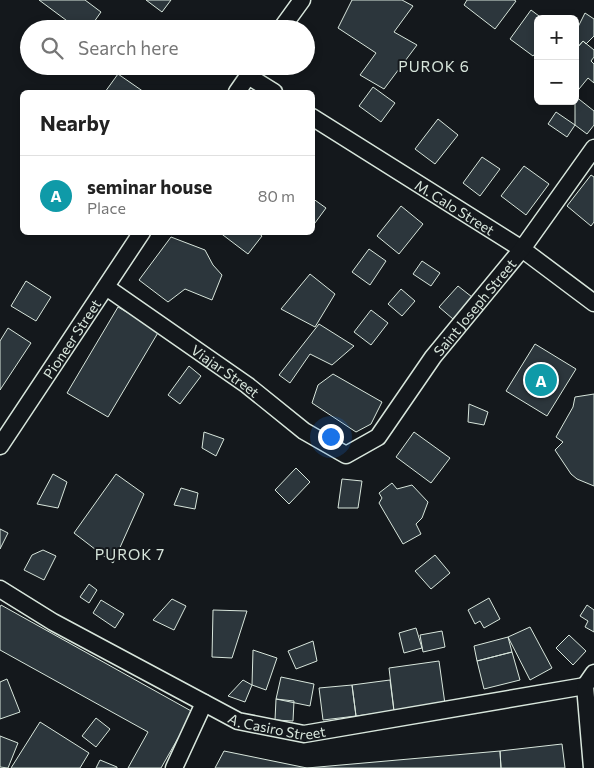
<!DOCTYPE html>
<meta charset="utf-8">
<style>
body{margin:0;font-family:Commissioner,sans-serif;background:#f6f6f6;color:#222}
.controls{position:absolute;right:15px;top:15px;display:grid;overflow:hidden;border-radius:8px;box-shadow:0 2px 8px #0003}
.controls button{width:45px;height:45px;display:grid;place-items:center;padding:0;border:0;border-bottom:1px solid #e0e0e0;background:#fff;color:#222;font:25px sans-serif}
.you{position:absolute;left:330px;top:436px;width:18px;height:18px;margin:-12px;border:4px solid #fff;border-radius:50%;background:#1a73e8;box-shadow:0 0 0 8px #1a73e833}
.badge{display:grid;place-items:center;width:32px;height:32px;border-radius:50%;background:#111827;color:#fff;font-size:16px;font-weight:700}
.pin{position:absolute;translate:-50% -50%;border:2px solid #fff;box-shadow:0 1px 5px #0006}
.list{margin:0;padding:0;list-style:none}
h2{display:flex;justify-content:space-between;align-items:center;height:65px;margin:0;padding:0 20px;font-size:21px}
h2 small{font-size:16px;font-weight:400;color:#767676}
.list li{display:grid;grid-template-columns:32px 1fr auto;gap:15px;align-items:center;box-sizing:border-box;height:80px;padding:0 20px;border-top:1px solid #e0e0e0}
.list b{display:block;font-size:19px;white-space:nowrap}
.list p{margin:0;font-size:16px;white-space:nowrap;color:#767676}
.list em{font-size:16px;font-style:normal;color:#767676}
.icon{flex:none;width:28px;height:28px;fill:none;stroke:currentColor;stroke-width:2;stroke-linecap:round;stroke-linejoin:round}
.map{position:relative;flex:none;width:594px;height:768px;overflow:hidden}
.search{position:absolute;background:#fff;box-shadow:0 2px 8px #0003;left:20px;top:20px;width:295px;height:55px;display:flex;align-items:center;gap:12px;box-sizing:border-box;padding:0 18px;border-radius:28px;color:#767676;font-size:19px}
.panel{position:absolute;background:#fff;box-shadow:0 2px 8px #0003;left:20px;top:90px;width:295px;height:145px;border-radius:8px}
.map>svg:first-child{display:block}
.building{fill:#2c363c;stroke:#d8e6dc}
.lines{fill:none;stroke-linecap:round;stroke-linejoin:round}
.street-casing{stroke:#d8e6dc;stroke-width:19}
.street{stroke:#14181c;stroke-width:16}
.labels{text-anchor:middle;dominant-baseline:central;stroke-width:4;stroke-linejoin:round;paint-order:stroke}
.street-label{font-size:14px;fill:#d8e6dc;stroke:#14181c}
.neighbourhood-label{font-size:15px;letter-spacing:1px;fill:#d8e6dc;stroke:#14181c}
</style>
<div class="map">
<svg width="594" height="768" viewBox="0 0 594 768">
<rect width="100%" height="100%" fill="#14181c"/>
<!-- building -->
<path class="building" d="M39,0H85L101,12L89,29H78Z
M146,0H171L162,12Z
M352,0H402L413,6L394,32L417,45L384,89L360,75L376,53L338,28Z
M467,0H514L516,1L495,29L464,5Z
M531,10L543,19H538V50L533,56L510,39Z
M585,13L594,19V36L586,44L583,41L577,48L575,46V33Z
M583,41L594,50V57L591,61L594,64V83L588,78L575,94V46L577,48Z
M118,74L144,92H105Z
M373,87L395,103L381,122L359,106Z
M575,96L594,111V125L587,134L575,125Z
M556,112L575,125L567,137L548,124Z
M438,119L458,135L435,164L415,149Z
M482,157L500,169L480,196L463,183Z
M524,166L549,184L526,215L501,196Z
M591,175L594,177V222L591,226L567,206Z
M312,198L326,208L312,227Z
M401,206L423,224L399,254L377,236Z
M219,232H257L262,236L248,254Z
M171,237L205,250L213,265L222,275L212,300L185,289L168,302L139,280Z
M369,249L386,261L370,285L352,272Z
M422,261L440,273L431,286L413,274Z
M310,274L335,294L315,327L281,309Z
M26,281L51,297L36,321L11,306Z
M458,286L472,297L453,319L439,307Z
M401,289L415,301L402,316L388,304Z
M118,307L159,331L108,417L67,393Z
M371,310L388,323L371,345L354,332Z
M319,324L354,346L332,365L310,354L290,383L279,375Z
M8,328L31,343L0,390V341Z
M535,344L576,369L547,416L506,391Z
M189,366L201,376L180,404L168,395Z
M333,374L382,402L371,424L356,432L312,403L318,385Z
M594,394V486L577,479L571,474L555,450L563,442L556,437L573,407L575,397Z
M469,404L488,412L484,425L468,422Z
M204,432L224,439L216,456L202,448Z
M414,432L450,458L431,483L396,457Z
M296,468L310,482L289,504L275,490Z
M53,474L67,482L58,508L37,504Z
M116,474L144,494L113,563L74,533Z
M342,479L362,481L358,508H338Z
M392,483L397,489L412,485L428,502L422,518L416,524L421,534L403,544L379,503L382,498L379,493Z
M181,488L198,493L195,509L174,505Z
M0,529L8,533L0,549Z
M43,550L56,556L44,580L24,570L32,555Z
M435,555L450,573L431,589L415,571Z
M89,584L97,590L89,603L80,597Z
M489,598L500,619L484,628L480,621L475,624L468,610Z
M172,599L186,606L174,630L153,620Z
M101,600L124,614L115,628L93,613Z
M1,605L193,712L161,768H128L148,732L0,650V607Z
M587,605L594,610V632L585,627L588,621L580,616Z
M213,610L247,611L232,658L212,657Z
M530,627L552,668L530,680L508,637Z
M416,628L422,648L404,653L399,633Z
M442,631L445,647L423,652L420,635Z
M569,635L586,651L573,665L556,648Z
M508,637L512,652L477,661L474,646Z
M313,641L317,661L296,669L288,651Z
M253,650L277,658L266,690L252,685Z
M512,652L520,680L484,689L477,661Z
M439,661L445,704L394,711L389,668Z
M281,677L314,684L310,706L276,699Z
M7,679L20,712L0,719V682Z
M243,680L252,685L245,702L228,696Z
M390,680L394,711L356,716L352,685Z
M352,685L356,716L323,720L319,688Z
M276,699L294,701L293,721L275,720Z
M96,718L110,729L96,747L82,736Z
M40,722L89,753L80,768H11Z
M0,736L18,743L8,768L0,767Z
M562,744L565,768H501L500,751Z
M224,751L307,768L500,751L501,768H215Z
M100,760L117,767V768H96Z"/>
<g class="lines">
<!-- street casing -->
<g class="street-casing">
<g id="street">
<path d="M281,29L302,0"/>
<path d="M248,76L274,92"/>
<path d="M237,92L255,66"/>
<path id="s1" d="M312,117L522,249L594,303"/>
<path id="s2" d="M106,287L247,385L304,431L346,455L378,437L433,357L522,249L594,148"/>
<path id="s3" d="M0,446L142,232"/>
<path id="s4" d="M0,589L53,622L238,721L304,734L585,686"/>
<path d="M174,768L204,703"/>
<path d="M592,768L585,686L594,673"/>
</g>
</g>
<!-- street -->
<use href="#street" class="street"/>
</g>
<g class="labels">
<!-- street labels -->
<g class="street-label">
<text stroke="none"><textPath href="#s1" startOffset="169">M. Calo Street</textPath></text>
<text stroke="none"><textPath href="#s2" startOffset="492">Saint Joseph Street</textPath></text>
<text stroke="none"><textPath href="#s3" startOffset="129">Pioneer Street</textPath></text>
<text stroke="none"><textPath href="#s2" startOffset="146">Viajar Street</textPath></text>
<text stroke="none"><textPath href="#s4" startOffset="312">A. Casiro Street</textPath></text>
</g>
<!-- neighbourhood labels -->
<g class="neighbourhood-label">
<text x="434" y="66">PUROK 6</text>
<text x="130" y="554">PUROK 7</text>
</g>
</g>
</svg>
<div class="controls">
<button>+</button>
<button>−</button>
</div>
<div class="you"></div>
<div class="pin badge" style="left:541px;top:380px;background:#0f9aa8">A</div>
<div class="search"><svg class="icon" aria-label="search" viewBox="0 0 24 24"><circle cx="10" cy="10" r="6"/><path d="M15 15l6 6"/></svg>Search here</div>
<section class="panel">
<h2>Nearby<small></small></h2>
<ul class="list">
<li><span class="badge" style="background:#0f9aa8">A</span><div><b>seminar house</b><p>Place</p></div><em>80 m</em></li>
</ul>
</section>
</div>
